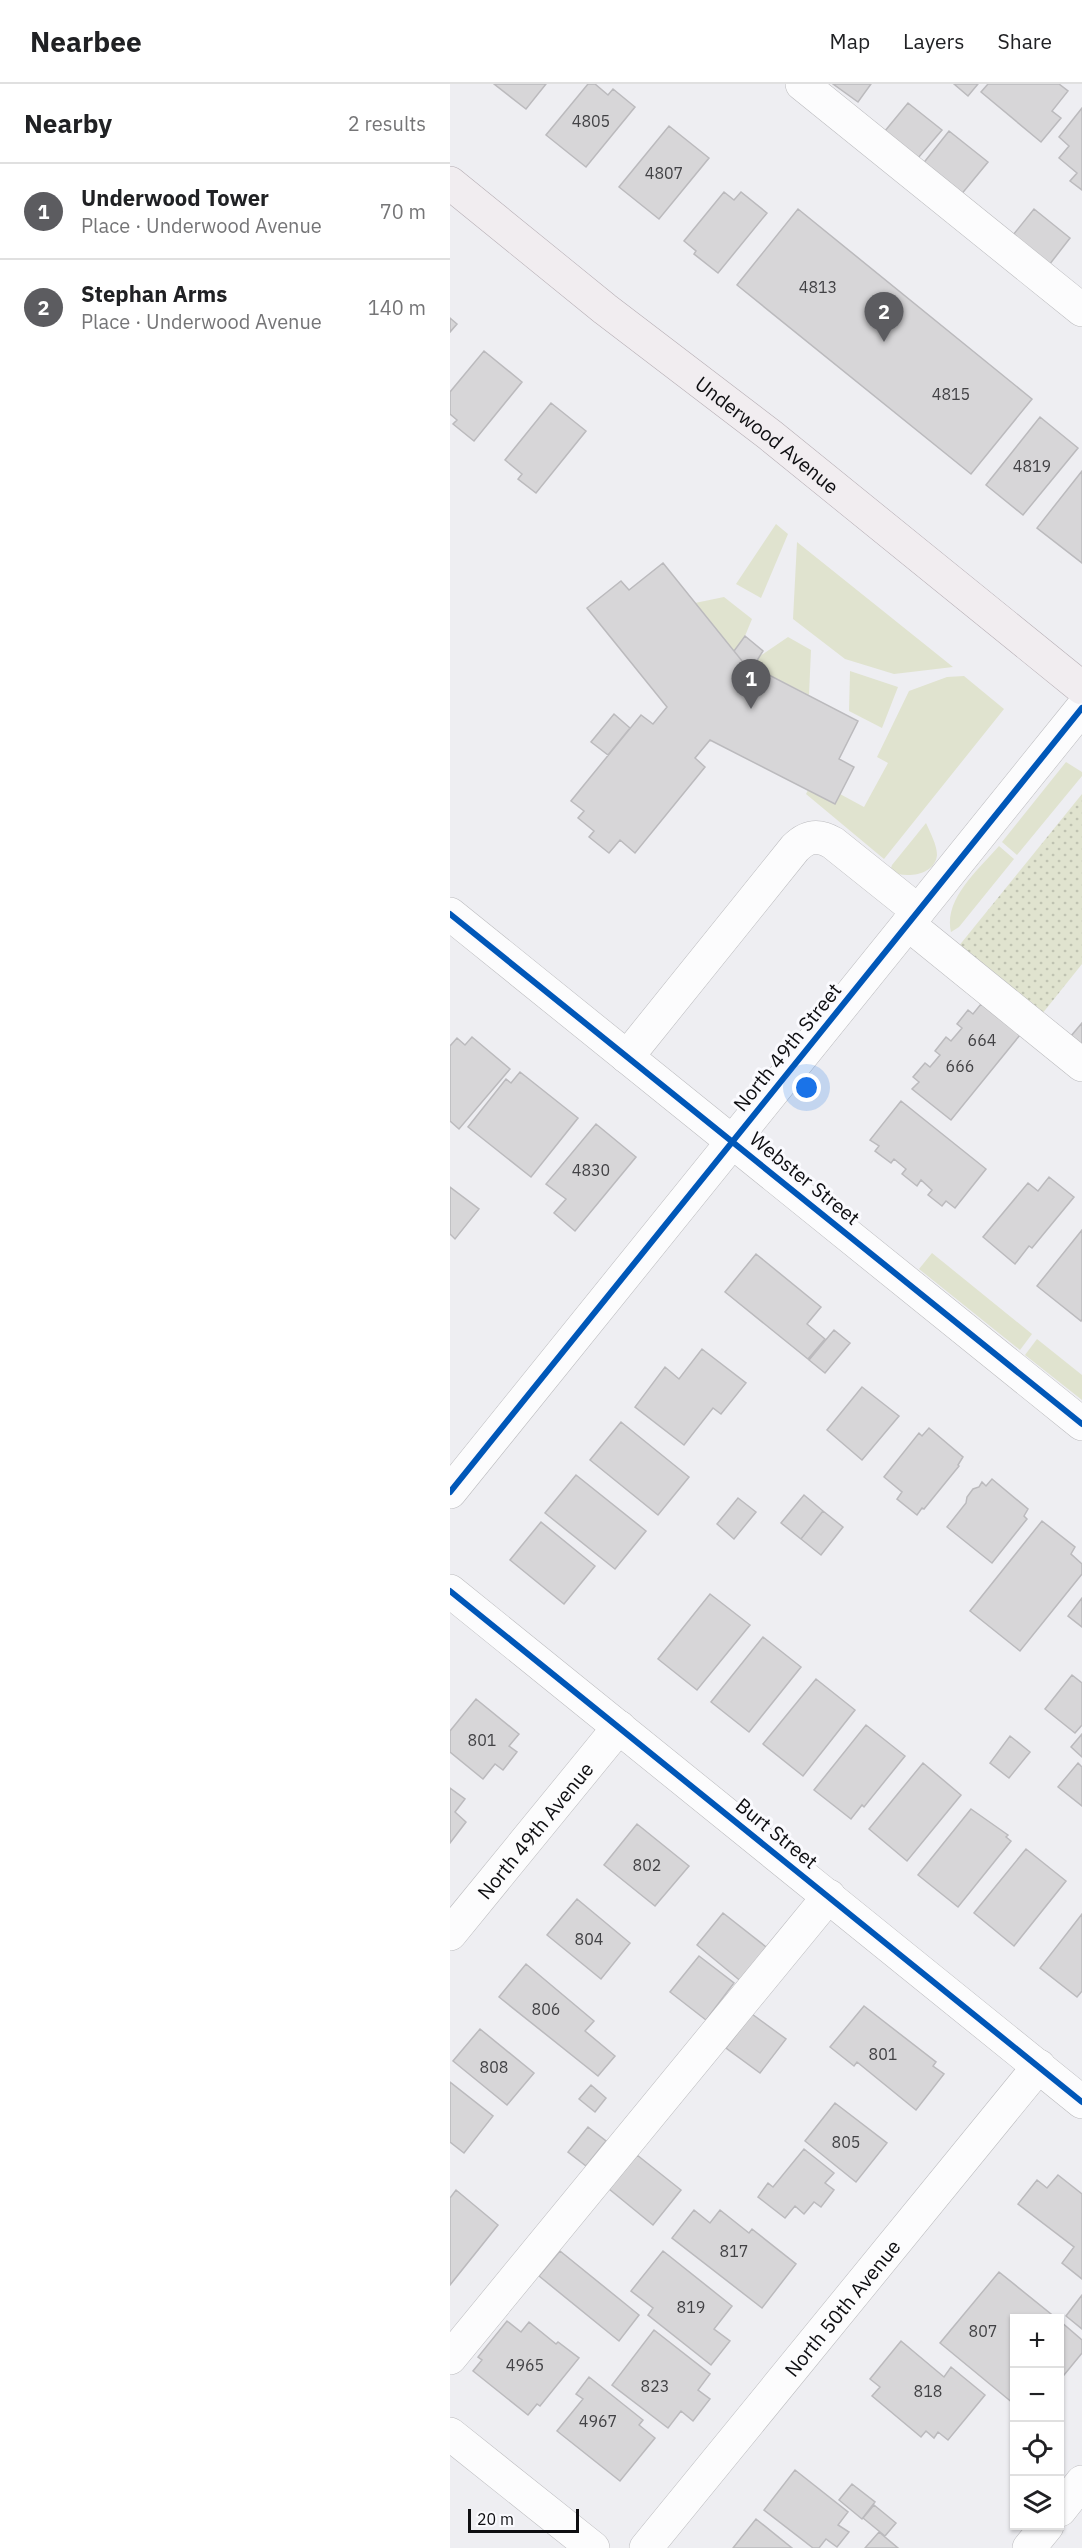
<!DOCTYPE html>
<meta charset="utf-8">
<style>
body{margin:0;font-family:"IBM Plex Sans",sans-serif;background:#f2f2f2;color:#202124}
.controls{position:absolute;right:18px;bottom:18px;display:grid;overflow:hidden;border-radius:0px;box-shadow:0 2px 4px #0004}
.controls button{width:54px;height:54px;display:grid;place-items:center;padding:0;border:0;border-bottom:2px solid #e0e0e0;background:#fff;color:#202124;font:30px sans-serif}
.scale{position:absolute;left:18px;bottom:15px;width:111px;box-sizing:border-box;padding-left:6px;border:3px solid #0e0e11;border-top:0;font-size:16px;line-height:21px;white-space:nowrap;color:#0e0e11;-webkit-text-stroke:4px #fafafe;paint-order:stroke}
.you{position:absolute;left:357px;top:1004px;width:21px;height:21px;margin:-15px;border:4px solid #fff;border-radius:50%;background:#1a73e8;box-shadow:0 0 0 9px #1a73e833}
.badge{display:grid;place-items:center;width:39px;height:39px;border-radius:50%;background:#5c5c60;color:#fff;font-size:20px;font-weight:700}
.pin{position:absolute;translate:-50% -50px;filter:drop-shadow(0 2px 3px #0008)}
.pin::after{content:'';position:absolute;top:32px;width:21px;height:18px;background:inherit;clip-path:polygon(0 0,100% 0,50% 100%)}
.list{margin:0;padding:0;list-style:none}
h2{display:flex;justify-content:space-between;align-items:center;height:78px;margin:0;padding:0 24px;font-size:26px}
h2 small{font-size:20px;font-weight:400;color:#757577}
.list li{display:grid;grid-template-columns:39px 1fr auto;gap:18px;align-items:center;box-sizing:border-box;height:96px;padding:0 24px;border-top:2px solid #e0e0e0}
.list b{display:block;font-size:22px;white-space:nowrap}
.list p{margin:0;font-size:20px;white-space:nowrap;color:#757577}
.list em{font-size:20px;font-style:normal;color:#757577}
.icon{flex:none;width:33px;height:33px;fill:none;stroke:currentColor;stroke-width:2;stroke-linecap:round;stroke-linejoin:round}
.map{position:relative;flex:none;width:632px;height:2464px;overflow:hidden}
header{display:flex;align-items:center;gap:36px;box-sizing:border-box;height:84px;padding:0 30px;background:#fff;border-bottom:2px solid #e0e0e0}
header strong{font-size:28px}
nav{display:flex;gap:33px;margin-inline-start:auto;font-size:21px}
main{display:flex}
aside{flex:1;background:#fff}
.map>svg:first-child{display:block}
.grass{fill:#e0e3cf}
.garden{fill:url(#garden-dots)}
.building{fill:#d7d6d8;stroke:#bbbabd;stroke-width:1.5}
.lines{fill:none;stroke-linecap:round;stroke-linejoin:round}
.minor-casing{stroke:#bbbbbe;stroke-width:34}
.major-casing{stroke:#b6aeb4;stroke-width:34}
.minor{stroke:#fcfcfd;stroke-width:33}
.major{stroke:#f1edf0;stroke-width:33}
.cycleway-casing{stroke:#fafafe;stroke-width:10}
.cycleway{stroke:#0057b8;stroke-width:6}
.labels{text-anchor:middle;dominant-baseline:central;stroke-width:6;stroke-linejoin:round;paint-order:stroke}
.number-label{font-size:16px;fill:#424245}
.street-label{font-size:20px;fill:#0e0e11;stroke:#fafafe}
</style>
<header>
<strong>Nearbee</strong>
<nav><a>Map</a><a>Layers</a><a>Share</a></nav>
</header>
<main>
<aside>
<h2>Nearby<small>2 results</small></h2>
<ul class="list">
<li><span class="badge">1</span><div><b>Underwood Tower</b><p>Place · Underwood Avenue</p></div><em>70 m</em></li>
<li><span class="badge">2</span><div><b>Stephan Arms</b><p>Place · Underwood Avenue</p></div><em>140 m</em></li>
</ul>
</aside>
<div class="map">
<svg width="632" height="2464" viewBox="0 0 632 2464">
<defs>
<pattern id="garden-dots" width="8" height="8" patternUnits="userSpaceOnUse" patternTransform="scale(1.5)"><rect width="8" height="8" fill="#e0e3cf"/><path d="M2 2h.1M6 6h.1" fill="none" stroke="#bfc2b1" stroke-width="1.8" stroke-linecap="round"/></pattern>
</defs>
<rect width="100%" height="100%" fill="#eeeef2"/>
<!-- grass -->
<path class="grass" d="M326,440L338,450L311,514L286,500Z
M347,458L503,583L444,590L395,575L343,535Z
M274,513L302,535L295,552L284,567L245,519Z
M338,553L361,566L359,611L303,583L310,572Z
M400,587L448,603L432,644L399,627Z
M514,592L554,625L434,775L356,710L358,706L385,720L390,710L414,723L438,679L427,673L459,607L497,593Z
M616,678L632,688V692L567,771L552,758Z
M476,739C480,748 487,761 487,771C485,792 454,795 440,787L442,781Z
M549,762L564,775L509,843L501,848C493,815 530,784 549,762Z
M482,1169L582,1250L570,1266L469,1185Z
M587,1255L632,1291V1316L575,1271Z"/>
<!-- garden -->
<path class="garden" d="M632,710V880L592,930L508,863Z"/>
<!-- building -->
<path class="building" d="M44,0H96L76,25Z
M138,0H145L158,11L163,5L185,23L136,83L96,51Z
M383,0H421L408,18Z
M504,0H528L518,12Z
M538,0H609L618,7L602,27L611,34L591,58L531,8Z
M458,19L492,46L468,74L435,47Z
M632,24V106L620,97L627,89L609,74L619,62L609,53Z
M219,42L259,74L209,135L169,103Z
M499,47L538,78L510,112L472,81Z
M274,108L284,116L291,108L317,129L268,189L244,170L246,167L234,157Z
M348,125L582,315L521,390L287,201Z
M584,125L620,154L596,185L559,156Z
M0,234L7,240L0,248Z
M34,267L72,298L24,357L3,340L7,336L0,330V308Z
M101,319L136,347L86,409L68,395L72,390L55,376Z
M590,333L628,364L573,431L536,401Z
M632,387V479L587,444Z
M213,479L292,577L408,637L389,675L404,683L385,720L260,656L245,674L255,683L185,769L170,756L159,769L139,753L144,747L128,734L134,727L121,717L191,631L203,640L217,623L137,524L171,497L179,506Z
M295,552L313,567L303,583L292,577L284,567Z
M164,630L180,644L158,671L141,658Z
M531,920L570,951L501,1036L462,1005L469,998L463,993L475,979L480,983L490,971L485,967L496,953L501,957L512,944L507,940L518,926L523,930Z
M632,939V961L621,952Z
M22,953L60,985L9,1045L0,1037V962L7,954L15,961Z
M70,988L128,1034L81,1093L18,1043L56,995L61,999Z
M451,1017L536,1085L505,1124L496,1117L492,1122L478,1111L482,1106L471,1096L467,1102L452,1090L456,1085L444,1075L441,1079L425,1067L429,1062L420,1056Z
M146,1040L186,1073L125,1147L104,1129L116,1115L96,1100Z
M599,1093L624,1113L582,1164L579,1162L565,1180L533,1153L578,1099L588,1107Z
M0,1103L29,1125L5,1155L0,1150Z
M632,1146V1235L631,1237L587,1202Z
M306,1170L371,1223L357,1240L375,1255L358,1275L275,1208Z
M384,1246L400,1259L375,1289L359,1276Z
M252,1265L296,1299L271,1330L263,1324L234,1361L185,1323L215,1283L229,1295Z
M412,1303L449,1332L412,1376L377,1346Z
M171,1338L239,1393L208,1431L140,1376Z
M479,1344L513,1373L508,1381L509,1382L474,1425L472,1424L467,1431L447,1415L452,1408L434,1393L469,1349L472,1352Z
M126,1391L196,1447L165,1485L95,1429Z
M542,1395L578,1425L574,1432L577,1435L542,1479L497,1443L516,1419L517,1413L523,1405L529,1403L532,1398L536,1402Z
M354,1411L373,1427L351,1455L331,1439Z
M288,1414L306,1428L284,1455L267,1440Z
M373,1427L393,1443L371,1471L351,1455Z
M592,1437L625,1463L621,1470L632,1480V1490L570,1567L520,1527Z
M91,1438L145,1482L114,1520L60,1476Z
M260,1510L300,1541L247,1606L208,1575Z
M632,1514V1543L618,1532Z
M313,1553L351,1583L299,1648L261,1618Z
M622,1591L632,1599V1641L625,1649L595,1625Z
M366,1595L405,1626L353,1692L313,1660Z
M26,1615L69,1650L59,1662L67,1668L53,1686L45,1680L33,1695L0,1668V1647Z
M416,1641L455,1672L414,1723L412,1721L401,1735L364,1706Z
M632,1650V1673L621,1663Z
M560,1652L580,1668L559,1694L540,1679Z
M473,1679L511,1711L457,1777L419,1745Z
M628,1679L632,1683V1722L608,1703Z
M0,1704L15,1715L5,1728L16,1738L0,1759Z
M521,1725L558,1751L556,1753L561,1757L508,1823L468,1791Z
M187,1740L239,1782L205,1822L154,1781Z
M576,1765L616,1797L564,1862L524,1829Z
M127,1815L180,1859L151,1895L97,1851Z
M273,1829L320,1866L293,1899L247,1861Z
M632,1830V1907L627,1913L590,1884Z
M249,1872L284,1899L256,1936L220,1908Z
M76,1880L144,1937L135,1947L165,1972L148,1992L49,1913Z
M414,1922L486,1978L483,1982L494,1990L466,2026L407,1978L404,1982L380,1963Z
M302,1930L336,1955L310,1989L276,1964Z
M30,1945L84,1989L57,2021L3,1977Z
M0,1998L43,2032L14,2069L0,2058Z
M141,2001L156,2014L145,2028L129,2015Z
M385,2019L437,2059L406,2098L355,2057Z
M138,2043L156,2057L136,2082L118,2068Z
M354,2065L384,2089L375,2099L384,2106L371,2123L364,2118L354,2130L345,2122L335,2134L308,2113L318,2099L323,2103Z
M187,2071L231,2106L203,2141L159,2105Z
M608,2091L632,2110V2195L612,2179L624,2163L568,2120L587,2096L597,2104Z
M6,2106L48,2141L0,2201V2114Z
M244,2126L260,2139L270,2126L299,2149L302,2145L346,2180L312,2224L222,2154Z
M110,2167L189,2231L169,2257L89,2192Z
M213,2167L282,2222L264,2245L280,2257L261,2281L198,2231L203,2224L181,2207Z
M549,2188L606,2234H564V2320L490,2259Z
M632,2211V2245L616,2232Z
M57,2237L71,2248L79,2238L106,2260L108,2258L129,2274L90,2322L87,2320L78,2331L23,2287L32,2276L28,2273Z
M610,2237L632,2256V2269L610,2296Z
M204,2246L260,2290L248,2306L260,2315L243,2337L231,2327L218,2344L162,2301Z
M451,2257L494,2293L501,2283L535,2311L498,2356L488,2348L484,2354L476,2347L471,2353L422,2312L430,2303L420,2295Z
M139,2293L193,2336L189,2341L205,2354L170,2397L107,2347L133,2315L126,2310Z
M345,2386L398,2428L388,2441L399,2448L387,2463L376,2455L369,2464H363L314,2426Z
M402,2400L425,2418L412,2435L389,2416Z
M424,2421L446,2439L435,2452L413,2434Z
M306,2435L342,2464H283Z
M429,2448L448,2464H415Z"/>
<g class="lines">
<!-- minor casing -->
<g class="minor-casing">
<g id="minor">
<path d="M352,0L632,226"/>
<path d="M0,830L632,1340"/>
<path d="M458,840L632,981"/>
<path d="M177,973L345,764C357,752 368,750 383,759L468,827"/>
<path d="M0,1408L632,624"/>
<path d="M0,1507L632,2018"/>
<path id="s1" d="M0,1850L169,1643"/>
<path d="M0,2274L379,1812"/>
<path d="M0,2350L143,2464"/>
<path d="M610,2426L632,2398"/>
<path id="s2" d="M196,2464L589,1982"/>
<path d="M579,2464L597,2442"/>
</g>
</g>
<!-- major casing -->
<g class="major-casing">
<g id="major">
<path id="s3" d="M0,99L155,225L320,351L632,604"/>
</g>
</g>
<!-- minor -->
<use href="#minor" class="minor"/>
<!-- major -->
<use href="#major" class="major"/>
<!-- cycleway casing -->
<g class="cycleway-casing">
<path id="cycleway" d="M0,830L632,1340
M0,1408L632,624
M0,1507L632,2018"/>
</g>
<!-- cycleway -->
<use href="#cycleway" class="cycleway"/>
</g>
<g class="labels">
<!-- number labels -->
<g class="number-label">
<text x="141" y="37">4805</text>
<text x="214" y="89">4807</text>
<text x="368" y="203">4813</text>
<text x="501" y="310">4815</text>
<text x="582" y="382">4819</text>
<text x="532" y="956">664</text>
<text x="510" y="982">666</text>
<text x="141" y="1086">4830</text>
<text x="32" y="1656">801</text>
<text x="197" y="1781">802</text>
<text x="139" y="1855">804</text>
<text x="96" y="1925">806</text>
<text x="433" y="1970">801</text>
<text x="44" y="1983">808</text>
<text x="396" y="2058">805</text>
<text x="284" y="2167">817</text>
<text x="241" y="2223">819</text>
<text x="533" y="2247">807</text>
<text x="75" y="2281">4965</text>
<text x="205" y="2302">823</text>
<text x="478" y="2307">818</text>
<text x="148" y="2337">4967</text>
</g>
<!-- street labels -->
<g class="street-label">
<text stroke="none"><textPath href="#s3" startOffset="405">Underwood Avenue</textPath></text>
<text transform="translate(337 963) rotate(-51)">North 49th Street</text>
<text transform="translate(355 1094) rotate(39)">Webster Street</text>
<text stroke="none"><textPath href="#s1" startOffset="134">North 49th Avenue</textPath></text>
<text transform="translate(327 1749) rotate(39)">Burt Street</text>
<text stroke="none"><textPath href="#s2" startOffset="310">North 50th Avenue</textPath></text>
</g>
</g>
</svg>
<div class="controls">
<button>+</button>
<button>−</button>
<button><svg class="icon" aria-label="locate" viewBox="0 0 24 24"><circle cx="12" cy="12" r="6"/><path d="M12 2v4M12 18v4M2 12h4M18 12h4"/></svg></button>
<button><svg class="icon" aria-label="layers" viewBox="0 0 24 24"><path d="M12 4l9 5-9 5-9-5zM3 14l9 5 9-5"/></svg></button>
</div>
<div class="scale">20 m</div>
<div class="you"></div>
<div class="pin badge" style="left:301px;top:625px">1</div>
<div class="pin badge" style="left:434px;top:258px">2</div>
</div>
</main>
